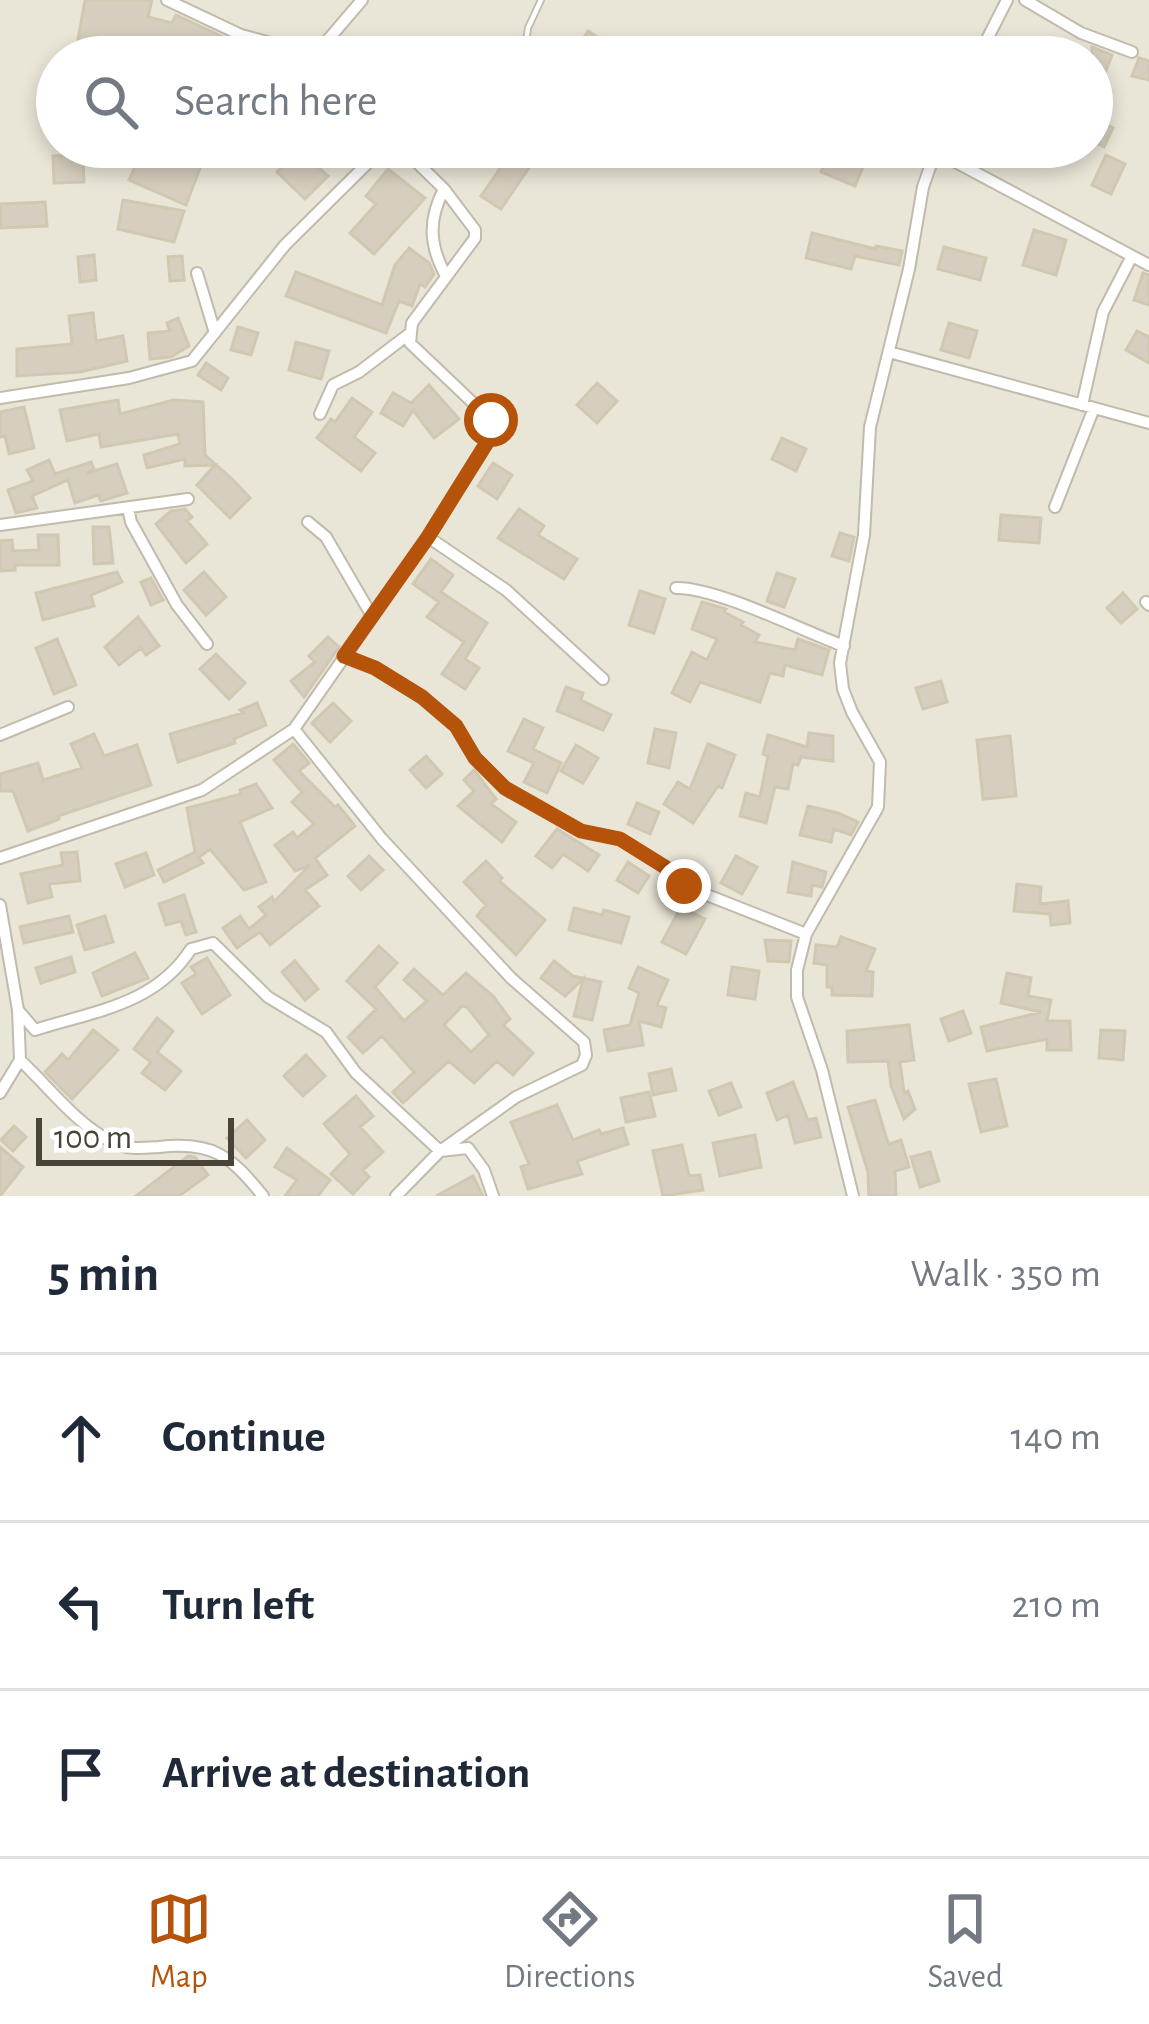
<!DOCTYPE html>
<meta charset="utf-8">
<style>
body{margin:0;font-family:"Alegreya Sans",sans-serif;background:#f6f6f7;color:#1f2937}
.scale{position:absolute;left:36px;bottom:30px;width:198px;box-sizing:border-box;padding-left:12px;border:6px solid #494437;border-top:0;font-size:33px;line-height:42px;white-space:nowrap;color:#494437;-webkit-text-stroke:9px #fff;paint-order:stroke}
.stop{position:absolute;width:36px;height:36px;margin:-27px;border:9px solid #b45309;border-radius:50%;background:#fff}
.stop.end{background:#b45309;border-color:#fff;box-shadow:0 3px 12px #0008}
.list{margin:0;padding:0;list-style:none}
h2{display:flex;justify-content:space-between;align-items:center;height:156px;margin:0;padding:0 48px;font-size:51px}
h2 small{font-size:39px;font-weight:400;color:#747a83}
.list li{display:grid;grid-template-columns:78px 1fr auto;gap:36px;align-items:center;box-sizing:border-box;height:168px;padding:0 48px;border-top:3px solid #e0e1e3}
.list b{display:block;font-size:45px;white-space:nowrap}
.list em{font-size:39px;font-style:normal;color:#747a83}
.icon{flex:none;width:66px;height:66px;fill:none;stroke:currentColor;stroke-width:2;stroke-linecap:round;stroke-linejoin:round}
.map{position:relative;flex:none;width:1149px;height:1196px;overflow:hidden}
.search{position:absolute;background:#fff;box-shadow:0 6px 18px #0003;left:36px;right:36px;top:36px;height:132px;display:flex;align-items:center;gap:30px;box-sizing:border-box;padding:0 42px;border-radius:66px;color:#747a83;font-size:45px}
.sheet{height:660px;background:#fff}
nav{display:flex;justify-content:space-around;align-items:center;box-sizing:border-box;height:168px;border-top:3px solid #e0e1e3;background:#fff;font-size:33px;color:#747a83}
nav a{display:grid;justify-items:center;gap:6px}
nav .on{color:#b45309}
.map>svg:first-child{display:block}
.residential{fill:#e9e5d7;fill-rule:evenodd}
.building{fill:#d6cfbf;stroke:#d1c8b2;stroke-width:3;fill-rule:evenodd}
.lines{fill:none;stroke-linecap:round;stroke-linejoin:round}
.lane-casing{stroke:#c0bbac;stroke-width:8}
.street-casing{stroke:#c0bbac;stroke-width:14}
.lane{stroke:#fff;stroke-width:4.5}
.street{stroke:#fff;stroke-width:10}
.route{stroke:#b45309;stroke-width:15}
</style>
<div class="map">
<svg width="1149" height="1196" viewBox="0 0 1149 1196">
<rect width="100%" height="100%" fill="#f5f2e9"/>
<!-- residential -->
<path class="residential" d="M0,0H1149V1196H0ZM57,57H1092V147H57Z"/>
<!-- building -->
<path class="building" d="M85,0H152L148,17L172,23L176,15L223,37L219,47L214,45L210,57H75Z
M588,31L610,45L602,57H571Z
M1092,47L1112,55L1093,103H1092Z
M1139,58L1149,61V80L1132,76Z
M1092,118L1113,128L1104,147L1092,141Z
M144,147H208L186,205L129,180Z
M515,147H543L501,209L481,196Z
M831,147H871L855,186L821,172Z
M299,149L328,176L305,199L277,172Z
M83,155L84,182L54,183L53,156Z
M1106,155L1125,164L1111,194L1092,185Z
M388,169L425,198L374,254L350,233L376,204L366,196Z
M123,200L184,211L174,242L118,229Z
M45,202L47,226L1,228L0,204Z
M1034,230L1066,240L1056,275L1023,265Z
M812,233L876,249V246L902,251L899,265L855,256L851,269L806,258Z
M944,247L986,258L980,280L938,269Z
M409,248L429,263L434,274L425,287L420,284L412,306L399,301L386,333L286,296L296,272L382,305L395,265Z
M94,255L96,280L80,282L78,257Z
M182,256L184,280L170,281L168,257Z
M1143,273L1149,275V305L1134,300Z
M93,313L96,341L123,336L127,361L80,372L17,376V349L72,344L69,316Z
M178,318L189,346L171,357L150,359L148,333L170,331L167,323Z
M949,323L977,331L969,358L941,350Z
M238,327L258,333L251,355L231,350Z
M1137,331L1149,337V363L1126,350Z
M296,342L329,351L321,379L289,370Z
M206,363L228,378L221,390L198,375Z
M597,383L617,401L597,423L577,405Z
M429,385L459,419L434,438L413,410L403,426L381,413L393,393L411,403Z
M352,398L372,412L354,437L375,453L361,471L317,438L331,419L335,422Z
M118,400L120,414L174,400L203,402L205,455L232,479L250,498L230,518L197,485L215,465L185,466V459L147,468L144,455L180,444L178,434L101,447L99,434L67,441L60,410Z
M24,407L34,448L9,454L5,436L0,437V412Z
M782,438L806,449L796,471L772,459Z
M49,460L55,474L91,462L94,469L87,473L117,464L127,493L101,501L98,495L75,503L68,480L32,496L37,508L16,513L8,490L33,481L27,470Z
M493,463L512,475L497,499L478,486Z
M185,509L192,517L187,521L207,544L186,563L156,524L171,511Z
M519,509L544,526L538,535L577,559L564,579L498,538Z
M1001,515L1041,518L1039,543L999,540Z
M93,527H109L113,563L94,564Z
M840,533L854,537L849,561L832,556Z
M38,535H58L59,565H15V570L0,571V541L12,540L13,551L39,550Z
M431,559L453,575L441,592L487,623L465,659L479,668L465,689L442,674L464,642L427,617L439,602L413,584Z
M117,572L122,582L91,595L94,606L43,620L36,593Z
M204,572L226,597L206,615L184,590Z
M777,573L795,579L784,607L767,601Z
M151,578L163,600L151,605L141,582Z
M640,591L665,599L654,633L629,625Z
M1123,593L1137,609L1121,623L1107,608Z
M702,602L726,609L724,612L743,622L741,625L759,635L755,642L795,650L798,639L829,650L822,675L785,665L783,676L770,673L760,702L700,682L690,702L672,693L692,652L707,660L717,639L692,629Z
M138,617L159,646L146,655L141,648L119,665L105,647Z
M328,637L339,647L304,697L291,681L315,662L309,656Z
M57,639L76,685L54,694L36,648Z
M216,654L245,683L229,699L200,669Z
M941,681L947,702L923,709L916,688Z
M566,687L583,693L581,700L611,715L603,730L557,711Z
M257,703L266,725L234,739L235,743L178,762L170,734L243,713L240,710Z
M333,703L351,721L330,742L312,723Z
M524,719L543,728L533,749L561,763L547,793L524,782L534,763L508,751Z
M655,729L676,733L669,768L648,763Z
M809,733L833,736V761L801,757L798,765L793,764L788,789L775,787L766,823L740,816L746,793L760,797L768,756L763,754L768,735L807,747Z
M94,734L104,756L137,745L151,785L58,816L59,819L28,831L13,791H0V774L38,763L43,780L82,768L71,744Z
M1010,736L1016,796L983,799L977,740Z
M293,744L309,763L299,771L335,807L338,805L355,826L315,858L327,875L305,890L319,906L270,945L260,932L237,948L223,928L240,916L249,929L266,915L259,907L272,897L274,902L310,865L295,871L275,845L293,832L297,838L314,824L292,802L302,792L274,760Z
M708,744L735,755L722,788L718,786L693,823L664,804L678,782L690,789Z
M576,745L598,758L583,783L561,771Z
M426,756L442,774L426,788L410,770Z
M474,770L496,799L491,804L516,822L502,842L458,806L474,791L464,780Z
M256,784L272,808L240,822L266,882L244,890L210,849L199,857L203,863L164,882L158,870L195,852L187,808L241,794L240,790Z
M637,803L659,812L650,834L628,824Z
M808,806L838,813L858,822L851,835L834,829L831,842L800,835Z
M557,829L599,855L588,871L563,854L552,868L536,856Z
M77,852L80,881L49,884L52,897L28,903L21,874L63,865L61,853Z
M146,853L154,875L125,887L116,864Z
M369,856L383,870L361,890L348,876Z
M736,856L757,867L742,894L721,883Z
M486,861L502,878L499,881L545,920L516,955L477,916L486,905L464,882Z
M628,862L649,876L638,893L617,880Z
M793,862L826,872L822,887L812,885L811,896L788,892Z
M1017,884L1041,887L1040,904L1068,901L1070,923L1051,925L1050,914L1014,911Z
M184,895L196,932L186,935L181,921L166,925L159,904Z
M681,907L705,919L686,954L662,942Z
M574,908L602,915L604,910L629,917L621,943L569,930Z
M69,916L73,932L24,943L20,927Z
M105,916L113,942L85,950L77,925Z
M841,937L875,949L866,971L873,972L872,996L832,995V987H827V965L814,963L816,945L837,947Z
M765,940L791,941L789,962L768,961Z
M379,946L397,963L375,987L404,1021L427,1001L404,980L414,969L443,995L466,973L493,996L510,1019L503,1025L533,1053L513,1075L497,1061L474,1083L449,1061L403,1103L393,1092L414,1072L382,1036L363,1053L348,1037L376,1009L347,981ZM462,1006L467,1007L489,1035L471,1052L444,1025Z
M135,953L148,978L102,996L93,973Z
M71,957L75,972L41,983L36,968Z
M207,958L230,995L202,1014L182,983L196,974L191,967Z
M295,961L318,989L305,1000L282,972Z
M554,961L573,976L601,982L592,1020L574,1016L583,979L565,996L541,978Z
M638,967L668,980L657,1005L666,1008L661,1027L639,1021L643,1045L608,1051L604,1030L630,1025L639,993L629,988Z
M732,967L759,971L755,999L728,995Z
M1007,973L1031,978L1028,996L1051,1000L1047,1021H1070L1071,1050H1047V1039L987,1051L981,1027L1041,1012L1001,1003Z
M963,1011L971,1033L949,1041L941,1019Z
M157,1018L173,1031L157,1052L181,1071L165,1090L142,1073L151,1062L134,1049Z
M909,1025L914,1060L900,1062L904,1093L908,1091L915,1109L904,1119L891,1086L888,1061L848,1062L847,1031Z
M93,1030L118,1050L72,1099L45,1072L62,1054L68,1060Z
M1101,1030L1125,1031L1123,1060L1099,1058Z
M306,1055L325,1076L303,1096L284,1076Z
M671,1069L676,1090L653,1095L649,1074Z
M996,1079L1007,1126L981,1132L969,1084Z
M793,1082L808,1120L816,1118L821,1137L795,1143L788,1115L777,1120L767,1093Z
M731,1083L741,1107L719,1115L709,1091Z
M649,1092L655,1116L626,1122L621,1098Z
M356,1096L373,1116L360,1127L383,1152L363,1170L369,1177L353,1194L331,1174L350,1154L324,1124Z
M875,1100L887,1140L889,1144L901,1140L909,1167L895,1171L896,1196H869L868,1172L848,1107Z
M557,1105L573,1140L599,1130L601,1134L623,1128L628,1144L577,1161L582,1174L528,1189L521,1167L529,1164L511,1122Z
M247,1120L265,1140L246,1158L227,1138Z
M14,1126L26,1137L13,1151L1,1140Z
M755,1135L761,1167L720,1176L713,1143Z
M682,1145L689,1176L700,1175L703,1190L663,1196L653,1151Z
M0,1147L23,1167L0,1196Z
M287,1148L330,1180L318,1196H285L297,1180L275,1167Z
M930,1152L939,1181L920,1187L911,1157Z
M188,1156L195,1157L208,1175L179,1196H136Z
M473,1176L483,1196H436Z"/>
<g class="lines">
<!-- lane casing -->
<g class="lane-casing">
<path id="lane" d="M525,49L528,28L541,0"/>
</g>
<!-- street casing -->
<g class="street-casing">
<path id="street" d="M167,0L241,35L315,55
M1025,0L1081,33L1132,52
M315,55L362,0
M225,57L233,40L241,35
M978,57L1007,0
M935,151L1149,265
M444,189C428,220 429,245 446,276
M197,273L215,333
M889,352L1149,423
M0,398L129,378L192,361L285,245L384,147
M1082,405L1103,312L1132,256
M320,414L333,385L359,372L409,334
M1055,507L1094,408
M128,508L131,522L177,605L207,644
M308,522L326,537L372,616
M0,525L188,499
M428,537L506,590L603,679
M676,588C716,587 803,631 844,646
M1146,602L1149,605
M344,655L375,668L422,697L456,726L475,758L505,788L581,831L620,839L665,867L684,886L806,934
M294,729L382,839L511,978L584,1042L586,1055L582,1065L516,1097L440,1151L396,1196
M0,735L68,707
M0,858L202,790L294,729L428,537L491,436V420L410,343L412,323L475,238V230L444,189L401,147
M0,905L18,1010L20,1060L0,1093
M18,1010L35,1030C94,1011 155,1005 191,949L213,943L268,997L326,1032L356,1073L440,1151L468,1148L484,1170L493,1196
M20,1060C50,1088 75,1123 112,1142C128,1150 142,1148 159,1147C212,1141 230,1155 263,1196
M853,1196L822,1070L797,997V970L806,934L878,807L880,762L852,712L843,689L840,663L864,535L870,427L909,269L923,187L937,147"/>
</g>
<!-- lane -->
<use href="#lane" class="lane"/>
<!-- street -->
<use href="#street" class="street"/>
</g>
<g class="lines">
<!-- route -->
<path class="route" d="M491,420V436L428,537L344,656L375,668L422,697L456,726L475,758L505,788L581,831L620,839L665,867L684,886"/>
</g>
</svg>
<div class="scale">100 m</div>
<div class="stop" style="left:491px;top:420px"></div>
<div class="stop end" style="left:684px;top:886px"></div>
<div class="search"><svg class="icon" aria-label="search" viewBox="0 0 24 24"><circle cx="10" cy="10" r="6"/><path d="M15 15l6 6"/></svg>Search here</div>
</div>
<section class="sheet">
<h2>5 min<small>Walk · 350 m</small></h2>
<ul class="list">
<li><svg class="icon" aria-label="ahead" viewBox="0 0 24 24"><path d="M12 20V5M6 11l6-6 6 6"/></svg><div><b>Continue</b></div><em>140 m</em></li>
<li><svg class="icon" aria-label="left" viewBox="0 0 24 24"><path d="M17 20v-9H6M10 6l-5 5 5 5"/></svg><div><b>Turn left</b></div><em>210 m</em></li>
<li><svg class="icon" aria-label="arrive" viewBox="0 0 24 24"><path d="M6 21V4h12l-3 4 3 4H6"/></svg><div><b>Arrive at destination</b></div></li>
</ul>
</section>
<nav>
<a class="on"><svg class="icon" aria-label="map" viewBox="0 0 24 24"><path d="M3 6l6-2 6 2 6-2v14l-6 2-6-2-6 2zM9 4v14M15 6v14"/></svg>Map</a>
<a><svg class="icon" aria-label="directions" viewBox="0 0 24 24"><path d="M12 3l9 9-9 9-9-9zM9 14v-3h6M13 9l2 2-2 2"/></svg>Directions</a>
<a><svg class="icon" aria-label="saved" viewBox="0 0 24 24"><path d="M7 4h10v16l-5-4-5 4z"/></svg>Saved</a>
</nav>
